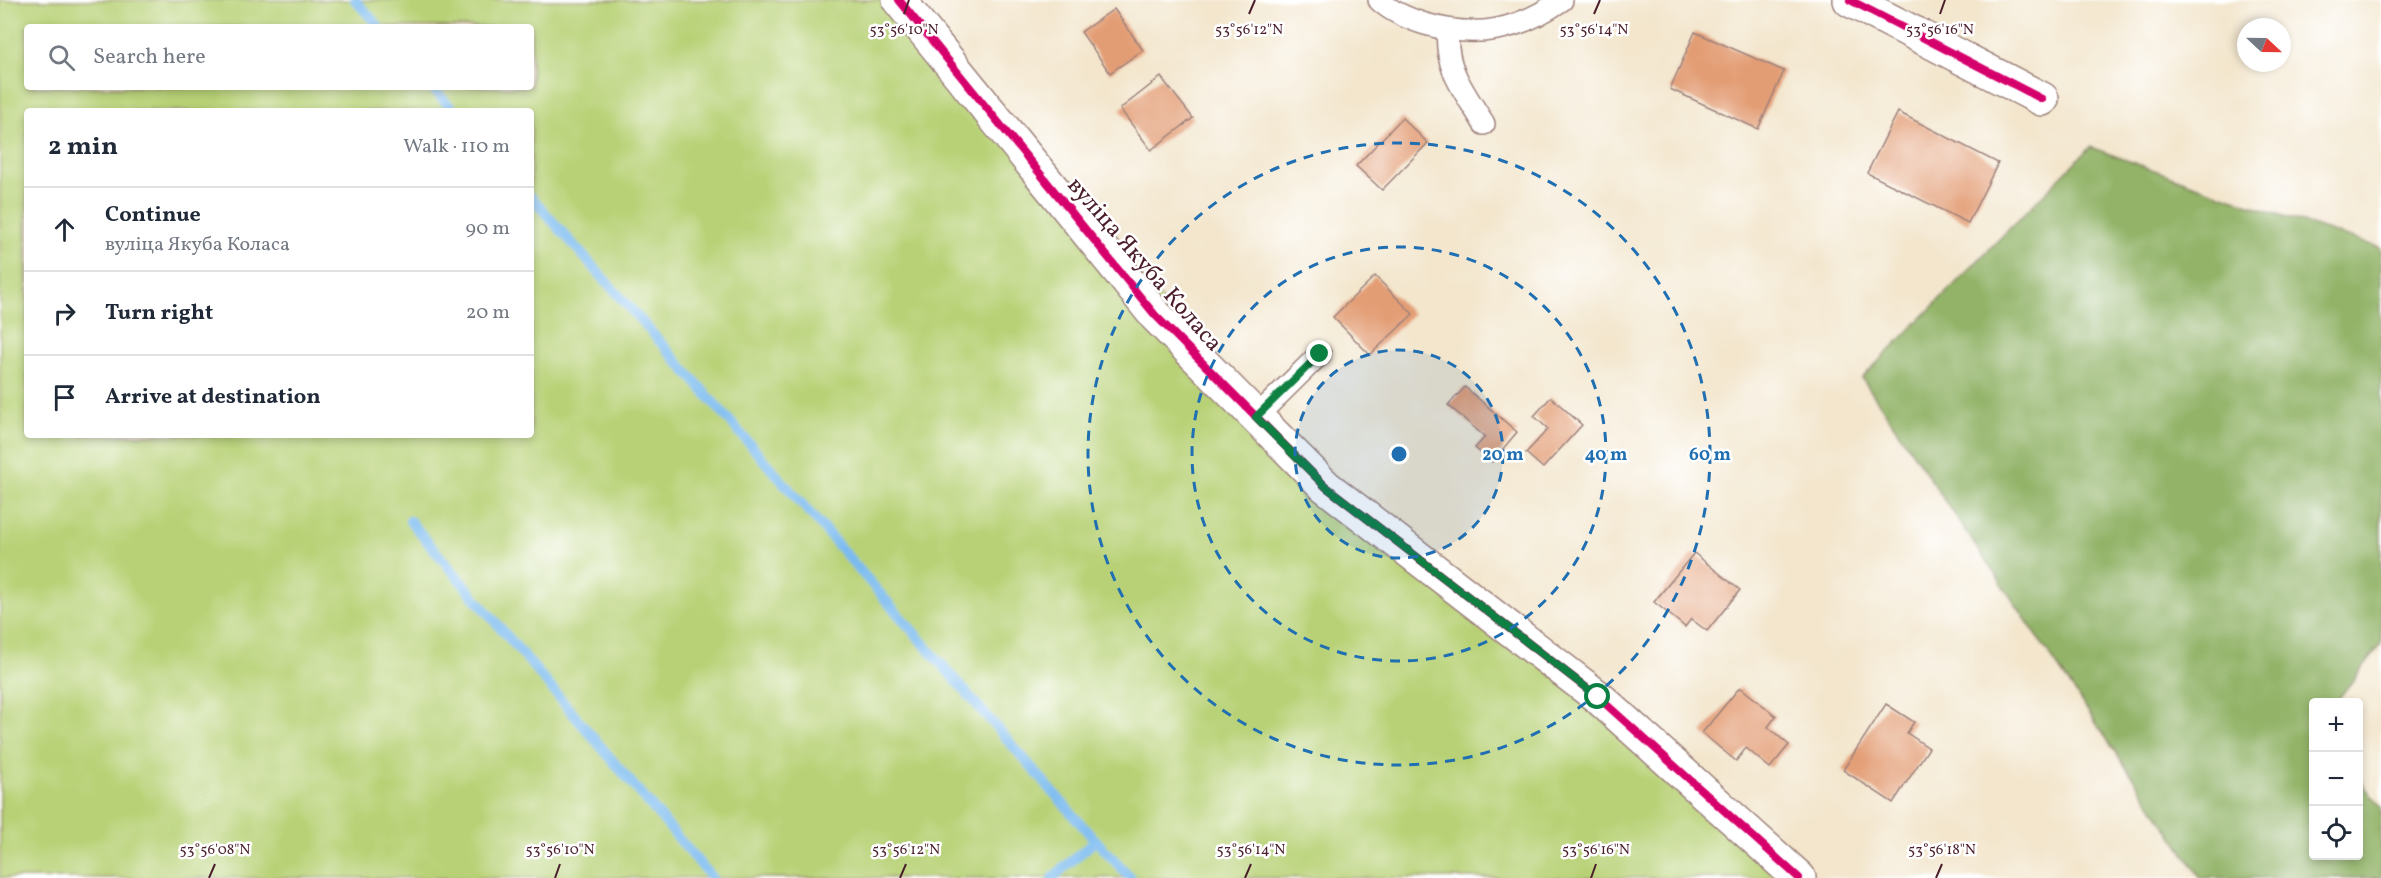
<!DOCTYPE html>
<meta charset="utf-8">
<style>
body{margin:0;font-family:Vollkorn,serif;background:#f2f2f3;color:#1f2937}
.controls{position:absolute;right:18px;bottom:18px;display:grid;overflow:hidden;border-radius:6px;box-shadow:0 3px 9px #0003}
.controls button{width:54px;height:54px;display:grid;place-items:center;padding:0;border:0;border-bottom:2px solid #e0e1e3;background:#fff;color:#1f2937;font:30px sans-serif}
.compass{position:absolute;left:2237px;top:18px;width:54px;height:54px;border-radius:50%;background:#fff;box-shadow:0 3px 9px #0003;rotate:112deg}
.stop{position:absolute;width:18px;height:18px;margin:-14px;border:4px solid #0b8043;border-radius:50%;background:#fff}
.stop.end{background:#0b8043;border-color:#fff;box-shadow:0 2px 6px #0008}
.list{margin:0;padding:0;list-style:none}
h2{display:flex;justify-content:space-between;align-items:center;height:78px;margin:0;padding:0 24px;font-size:26px}
h2 small{font-size:20px;font-weight:400;color:#747a83}
.list li{display:grid;grid-template-columns:39px 1fr auto;gap:18px;align-items:center;box-sizing:border-box;height:84px;padding:0 24px;border-top:2px solid #e0e1e3}
.list b{display:block;font-size:22px;white-space:nowrap}
.list p{margin:0;font-size:20px;white-space:nowrap;color:#747a83}
.list em{font-size:20px;font-style:normal;color:#747a83}
.icon{flex:none;width:33px;height:33px;fill:none;stroke:currentColor;stroke-width:2;stroke-linecap:round;stroke-linejoin:round}
.map{position:relative;flex:none;width:2381px;height:878px;overflow:hidden}
.search{position:absolute;background:#fff;box-shadow:0 3px 9px #0003;left:24px;top:24px;width:510px;height:66px;display:flex;align-items:center;gap:15px;box-sizing:border-box;padding:0 21px;border-radius:6px;color:#747a83;font-size:22px}
.panel{position:absolute;background:#fff;box-shadow:0 3px 9px #0003;left:24px;top:108px;width:510px;height:330px;border-radius:6px}
.map>svg:first-child{display:block}
.green{fill:#b8d176;stroke:#817850;stroke-width:1.5;fill-rule:evenodd}
.forest{fill:#92b367;stroke:#6e6949;stroke-width:1.5}
.lines{fill:none;stroke-linecap:round;stroke-linejoin:round}
.stream{stroke:#7cbbf0;stroke-width:10}
.building{fill:#e39d75}
.lane-casing{stroke:#9e827c;stroke-width:24}
.street-casing{stroke:#9e827c;stroke-width:36}
.lane{stroke:#fff;stroke-width:21}
.street{stroke:#fff;stroke-width:33}
.cycleway-casing{stroke:#fff;stroke-width:11}
.cycleway{stroke:#d6006c;stroke-width:8}
.route{stroke:#0b8043;stroke-width:8}
.ticks{fill:none;stroke:#4a1f2b;stroke-width:2}
.ring{fill:none;stroke:#1f6fb2;stroke-width:3;stroke-dasharray:10 8}
.labels{text-anchor:middle;dominant-baseline:central;stroke-width:5;stroke-linejoin:round;paint-order:stroke}
.street-label{font-size:24px;fill:#4a1f2b;stroke:#fff}
.ticks-label{font-size:15px;text-anchor:middle;fill:#4a1f2b;stroke:#fff;stroke-width:5;stroke-linejoin:round;paint-order:stroke}
.centre{fill:#1f6fb2;stroke:#fff;stroke-width:3}
.ring-label{font-size:18px;text-anchor:middle;font-weight:bold;fill:#1f6fb2;stroke:#fff;stroke-width:5;stroke-linejoin:round;paint-order:stroke}
</style>
<div class="map">
<svg width="2381" height="878" viewBox="0 0 2381 878">
<rect width="100%" height="100%" fill="#fff"/>
<filter id="ink" filterUnits="userSpaceOnUse"><feTurbulence type="fractalNoise" baseFrequency=".0167" numOctaves="2"/><feDisplacementMap in="SourceGraphic" scale="12" xChannelSelector="R" yChannelSelector="G"/><feConvolveMatrix kernelMatrix="1 2 1 2 8 2 1 2 1" color-interpolation-filters="sRGB"/></filter>
<filter id="wash" filterUnits="userSpaceOnUse"><feTurbulence type="fractalNoise" baseFrequency=".008" numOctaves="4" result="noise"/><feDisplacementMap in="SourceGraphic" scale="24" xChannelSelector="R" yChannelSelector="G"/><feGaussianBlur stdDeviation="1.35" result="paint"/><feColorMatrix in="noise" values="0 0 0 0 0 0 0 0 0 0 0 0 0 0 0 0 0 1.4 0 .05"/><feComposite in="paint" operator="in"/></filter>
<g filter="url(#wash)">
<rect width="100%" height="100%" fill="#f3e6cd"/>
<!-- green -->
<path class="green" d="M0,0H899L1325,486L1799,878H0ZM27,27H531V87H27ZM27,111H531V435H27Z"/>
<!-- forest -->
<path class="forest" d="M2090,147L2268,211L2381,248V644L2336,702H2314V856H2358L2359,780L2381,807V878H2201L1862,378Z"/>
<g class="lines">
<!-- stream -->
<path class="stream" d="M355,0L379,27
M432,87L454,111
M531,197L694,380L1087,831L1131,878
M410,521L712,878
M1052,878L1096,840"/>
</g>
<g id="blocks">
<!-- building -->
<path class="building" d="M1114,9L1143,50L1110,73L1081,32Z
M1695,32L1784,71L1758,129L1670,89Z
M1161,77L1193,118L1151,150L1120,109Z
M1898,112L1998,163L1968,223L1867,173Z
M1402,118L1428,143L1382,190L1356,166Z
M1375,276L1413,314L1370,355L1333,317Z
M1465,387L1517,432L1492,462L1475,448L1485,437L1448,405Z
M1551,397L1582,425L1543,468L1526,453L1548,429L1534,416Z
M1694,553L1740,590L1707,631L1691,619L1685,627L1654,602Z
M1740,687L1776,716L1768,727L1789,745L1770,768L1746,748L1736,761L1702,733Z
M1886,704L1914,722L1907,733L1929,748L1893,803L1843,770Z"/>
</g>
</g>
<g filter="url(#ink)">
<use href="#blocks" fill-opacity="0" stroke="#9e827c" stroke-width="1.5"/>
<g class="lines">
<!-- lane casing -->
<g class="lane-casing">
<path id="lane" d="M1379,0C1391,12 1409,19 1425,24C1477,39 1517,31 1562,0
M1448,30C1444,69 1465,92 1484,124
M1256,417L1320,354"/>
</g>
<!-- street casing -->
<g class="street-casing">
<path id="street" d="M899,0L1155,315L1325,486L1598,697L1799,878
M1850,0L2042,99"/>
</g>
<!-- lane -->
<use href="#lane" class="lane"/>
<!-- street -->
<use href="#street" class="street"/>
<!-- cycleway casing -->
<g class="cycleway-casing">
<path id="cycleway" d="M899,0L1155,315L1325,486L1598,697L1799,878
M1850,0L2042,99"/>
</g>
<!-- cycleway -->
<use href="#cycleway" class="cycleway"/>
</g>
</g>
<g class="lines" filter="url(#ink)">
<!-- route -->
<path class="route" d="M1320,354L1256,417L1325,486L1598,697"/>
</g>
<!-- ticks -->
<path class="ticks" d="M904,14L909,0M1249,14L1255,0M1594,14L1600,0M1940,14L1945,0M209,878L215,864M555,878L560,864M900,878L906,864M1245,878L1251,864M1591,878L1596,864M1936,878L1942,864"/>
<!-- distance rings -->
<circle cx="1399" cy="454" r="104" fill="#1f6fb2" fill-opacity=".12"/>
<g class="ring">
<circle cx="1399" cy="454" r="104"/>
<circle cx="1399" cy="454" r="207"/>
<circle cx="1399" cy="454" r="311"/>
</g>
<g class="labels">
<!-- street labels -->
<g class="street-label">
<text transform="translate(1144 265) rotate(49)">вуліца Якуба Коласа</text>
</g>
</g>
<g class="ticks-label">
<text x="904" y="34">53°56'10"N</text>
<text x="1249" y="34">53°56'12"N</text>
<text x="1594" y="34">53°56'14"N</text>
<text x="1940" y="34">53°56'16"N</text>
<text x="215" y="854">53°56'08"N</text>
<text x="560" y="854">53°56'10"N</text>
<text x="906" y="854">53°56'12"N</text>
<text x="1251" y="854">53°56'14"N</text>
<text x="1596" y="854">53°56'16"N</text>
<text x="1942" y="854">53°56'18"N</text>
</g>
<circle cx="1399" cy="454" r="9" class="centre"/>
<g class="ring-label">
<text x="1503" y="460">20 m</text>
<text x="1606" y="460">40 m</text>
<text x="1710" y="460">60 m</text>
</g>
</svg>
<div class="controls">
<button>+</button>
<button>−</button>
<button><svg class="icon" aria-label="locate" viewBox="0 0 24 24"><circle cx="12" cy="12" r="6"/><path d="M12 2v4M12 18v4M2 12h4M18 12h4"/></svg></button>
</div>
<svg class="compass" viewBox="-18 -18 36 36"><path d="M0-13l5 13h-10z" fill="#e53935"/><path d="M0 13l5-13h-10z" fill="#747a83"/></svg>
<div class="stop" style="left:1598px;top:697px"></div>
<div class="stop end" style="left:1320px;top:354px"></div>
<div class="search"><svg class="icon" aria-label="search" viewBox="0 0 24 24"><circle cx="10" cy="10" r="6"/><path d="M15 15l6 6"/></svg>Search here</div>
<section class="panel">
<h2>2 min<small>Walk · 110 m</small></h2>
<ul class="list">
<li><svg class="icon" aria-label="ahead" viewBox="0 0 24 24"><path d="M12 20V5M6 11l6-6 6 6"/></svg><div><b>Continue</b><p>вуліца Якуба Коласа</p></div><em>90 m</em></li>
<li><svg class="icon" aria-label="right" viewBox="0 0 24 24"><path d="M7 20v-9h11M14 6l5 5-5 5"/></svg><div><b>Turn right</b></div><em>20 m</em></li>
<li><svg class="icon" aria-label="arrive" viewBox="0 0 24 24"><path d="M6 21V4h12l-3 4 3 4H6"/></svg><div><b>Arrive at destination</b></div></li>
</ul>
</section>
</div>
